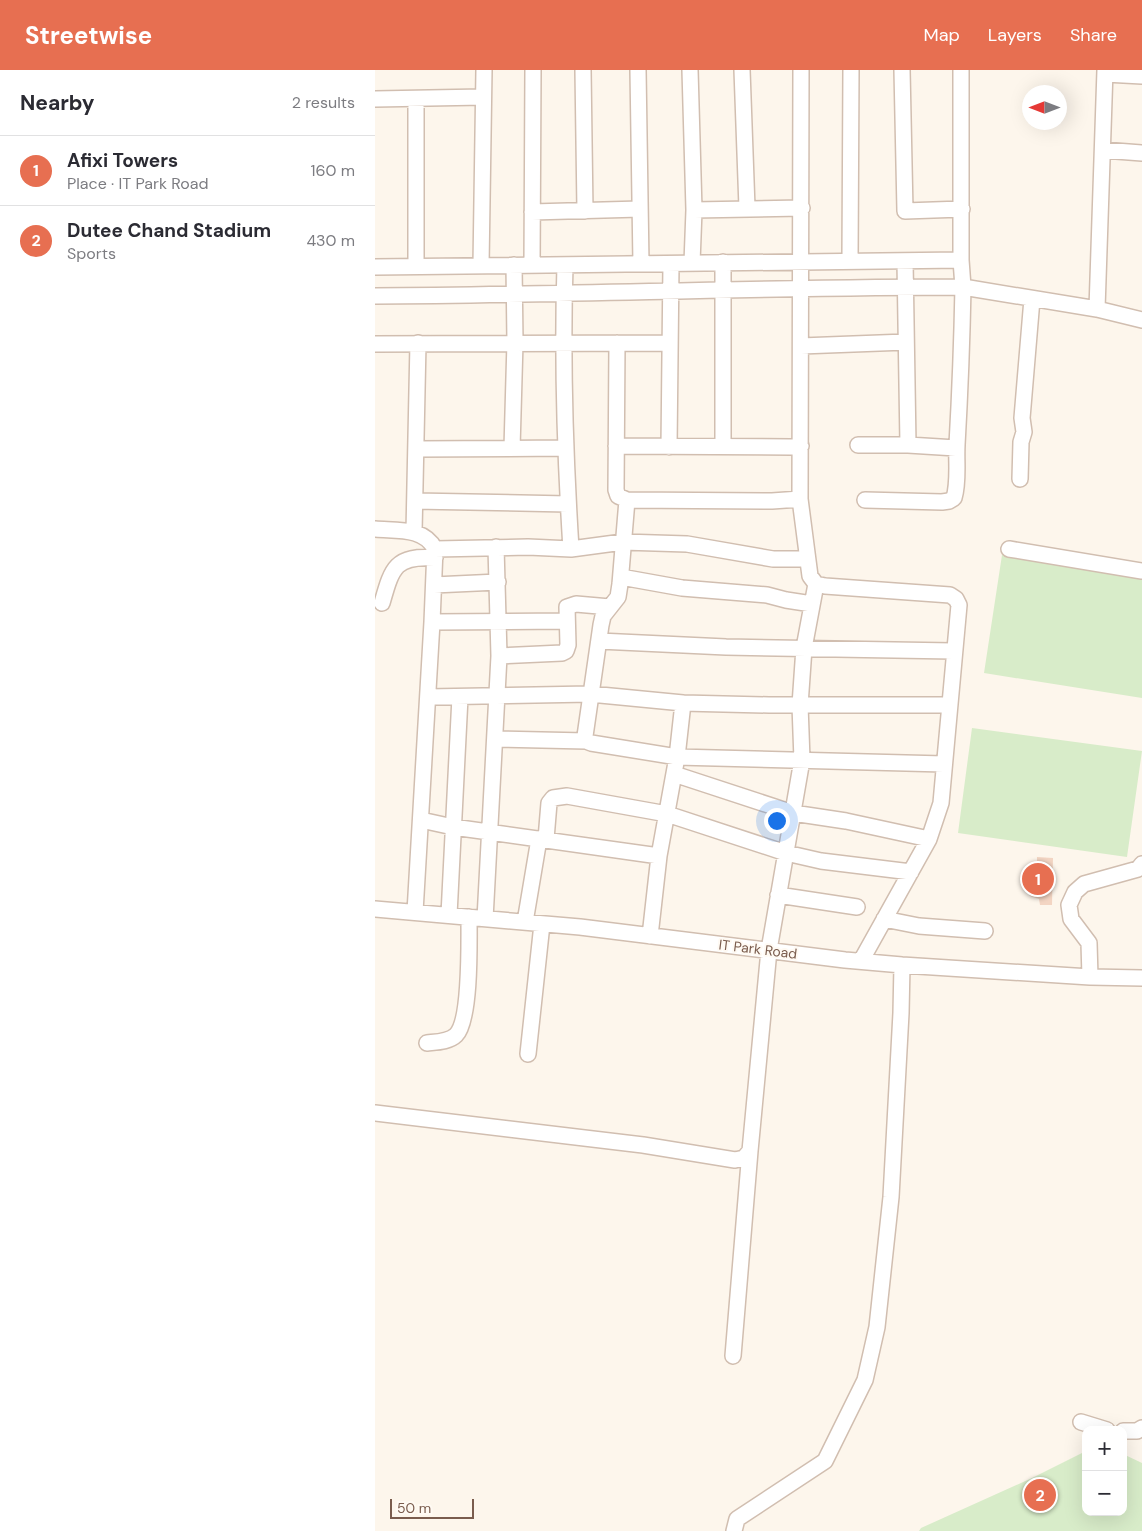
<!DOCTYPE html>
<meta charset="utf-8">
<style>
body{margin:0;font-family:"DM Sans",sans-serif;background:#f2f2f3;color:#2b2b33}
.controls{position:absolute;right:15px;bottom:15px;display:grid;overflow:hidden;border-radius:10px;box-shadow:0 5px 20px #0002}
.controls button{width:45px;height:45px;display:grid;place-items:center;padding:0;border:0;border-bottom:1px solid #e1e1e2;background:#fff;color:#2b2b33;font:25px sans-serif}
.compass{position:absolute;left:647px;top:15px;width:45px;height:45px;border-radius:50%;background:#fff;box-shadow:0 5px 20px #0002;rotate:270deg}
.scale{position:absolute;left:15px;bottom:12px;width:84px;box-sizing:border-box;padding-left:5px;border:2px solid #7a5c4d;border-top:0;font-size:14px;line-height:18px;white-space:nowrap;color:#7a5c4d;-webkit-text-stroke:4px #fffaf3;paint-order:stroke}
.you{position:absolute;left:401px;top:750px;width:18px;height:18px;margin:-12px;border:4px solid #fff;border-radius:50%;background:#1a73e8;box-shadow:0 0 0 8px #1a73e833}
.badge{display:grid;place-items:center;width:32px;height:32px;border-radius:50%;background:#e76f51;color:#fff;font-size:16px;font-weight:700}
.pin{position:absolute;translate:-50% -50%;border:2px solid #fff;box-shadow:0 1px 5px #0006}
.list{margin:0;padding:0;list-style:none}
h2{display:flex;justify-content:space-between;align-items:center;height:65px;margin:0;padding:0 20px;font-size:21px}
h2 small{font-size:16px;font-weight:400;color:#7c7c81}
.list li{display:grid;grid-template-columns:32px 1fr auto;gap:15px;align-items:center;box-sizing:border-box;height:70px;padding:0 20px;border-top:1px solid #e1e1e2}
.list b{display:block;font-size:19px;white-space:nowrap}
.list p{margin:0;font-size:16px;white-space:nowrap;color:#7c7c81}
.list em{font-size:16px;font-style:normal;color:#7c7c81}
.map{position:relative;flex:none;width:767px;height:1461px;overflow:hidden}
header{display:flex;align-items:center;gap:30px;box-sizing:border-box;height:70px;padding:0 25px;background:#e76f51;color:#fff}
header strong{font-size:24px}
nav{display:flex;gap:28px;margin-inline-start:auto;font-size:18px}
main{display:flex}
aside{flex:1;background:#fff}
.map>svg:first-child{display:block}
.green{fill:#d8ecc9}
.building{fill:#f3d5c3}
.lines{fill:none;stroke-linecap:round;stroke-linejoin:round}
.minor-casing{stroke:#d1beb0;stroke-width:18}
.minor{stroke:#fff;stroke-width:15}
.labels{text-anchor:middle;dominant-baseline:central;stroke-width:4;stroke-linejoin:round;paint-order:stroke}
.street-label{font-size:14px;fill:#7a5c4d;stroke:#fffaf3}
</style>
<header>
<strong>Streetwise</strong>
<nav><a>Map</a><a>Layers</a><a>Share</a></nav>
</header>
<main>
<aside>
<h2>Nearby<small>2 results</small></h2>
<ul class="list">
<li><span class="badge">1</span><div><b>Afixi Towers</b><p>Place · IT Park Road</p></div><em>160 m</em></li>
<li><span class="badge">2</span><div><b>Dutee Chand Stadium</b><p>Sports</p></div><em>430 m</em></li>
</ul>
</aside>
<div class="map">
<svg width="767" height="1461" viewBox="0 0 767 1461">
<rect width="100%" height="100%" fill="#fdf6ec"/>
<!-- green -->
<path class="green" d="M627,485L767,507V628L609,603Z
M597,658L767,681L752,787L583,763Z
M711,1381V1442H748V1384L767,1393V1461H544L546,1458L657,1408Z"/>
<!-- building -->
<path class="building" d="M662,787L678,788L677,835H665L664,829L655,826L652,816L648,815L649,802H658V796H662Z"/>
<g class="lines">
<!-- minor casing -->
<g class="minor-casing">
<path id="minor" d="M208,0L210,141
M263,0L266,194
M315,0L319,140L317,193
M367,0L372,138
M426,0L425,429L435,506L441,514L450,516L575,525L581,529L584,535L566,733L554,769L486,891
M527,0L530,141L587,139
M586,0V190
M730,4L767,6
M0,29L108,27
M41,29V196
M728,80L767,83
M319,140L427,138
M157,142L265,139
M475,191L476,0
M530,191L533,375
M348,192V376
M106,195L109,0
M157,195L158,0
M190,195C187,290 190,384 196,479
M0,197L586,190L588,217L722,239L767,250
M0,226C196,225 392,217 588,217C587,270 585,322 582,375C581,392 584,411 579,428L574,431L567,432L490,430
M722,239L730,0
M242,273L241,420L243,426L252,430L397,431L425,429
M0,274L295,273
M426,276L531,272
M483,375H533L581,378
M241,376L416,377L426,376
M294,377L296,194
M137,378L140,272L139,195
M42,379L191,378
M645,409L646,372L649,362L647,348L657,229
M252,430L245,514L243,527L228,546L226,555L210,666L211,671L216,673L302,687L569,694
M40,431L193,434
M0,459C21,461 49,457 60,479L57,552L40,842
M39,462L43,273
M60,479L153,477L196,479L248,472L312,474L398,489H432
M634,479L767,501
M246,507L307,518L392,525L411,530L437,534
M59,515L123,512
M7,533C17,498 20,485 60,488
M57,552L192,551
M224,571L351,577L578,581
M124,586L187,583L191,581L193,575L192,537L201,534L235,537
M53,627L215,624L308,633L394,635H575
M120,669L211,671
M299,704L418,743L471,751L554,769
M46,750L78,757L284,786
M171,769L174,733L178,728L192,726L292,744L411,783L446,791L536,802
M403,825L482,837
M0,839L205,857L470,890L527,895L715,907L767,908
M74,845L85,627
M110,849L124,586L121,477
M509,849L544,856L610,861
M150,852L164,769
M275,866L284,786L302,687L308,633
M715,907L714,873L696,849L694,835L700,822L709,814L763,799L767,794
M52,973C61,972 74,972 81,965C96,950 94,870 94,847
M153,984L167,854
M0,1043L268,1075L360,1090L369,1088L375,1081L394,880L427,690L425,635L429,578L441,514
M358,1286L375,1081
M706,1352L732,1360
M748,1361H762L767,1358
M359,1461L362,1449L450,1391L490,1310L502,1257L516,1127L526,943L527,895"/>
</g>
<!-- minor -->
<use href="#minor" class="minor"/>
</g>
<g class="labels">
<!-- street labels -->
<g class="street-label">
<text transform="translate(383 879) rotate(7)">IT Park Road</text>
</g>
</g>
</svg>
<div class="controls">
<button>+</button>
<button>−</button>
</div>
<svg class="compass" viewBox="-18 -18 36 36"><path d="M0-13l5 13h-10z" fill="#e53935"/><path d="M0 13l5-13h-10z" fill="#7c7c81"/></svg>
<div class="scale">50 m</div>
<div class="you"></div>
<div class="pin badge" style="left:663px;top:809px">1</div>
<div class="pin badge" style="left:665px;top:1425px">2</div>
</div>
</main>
